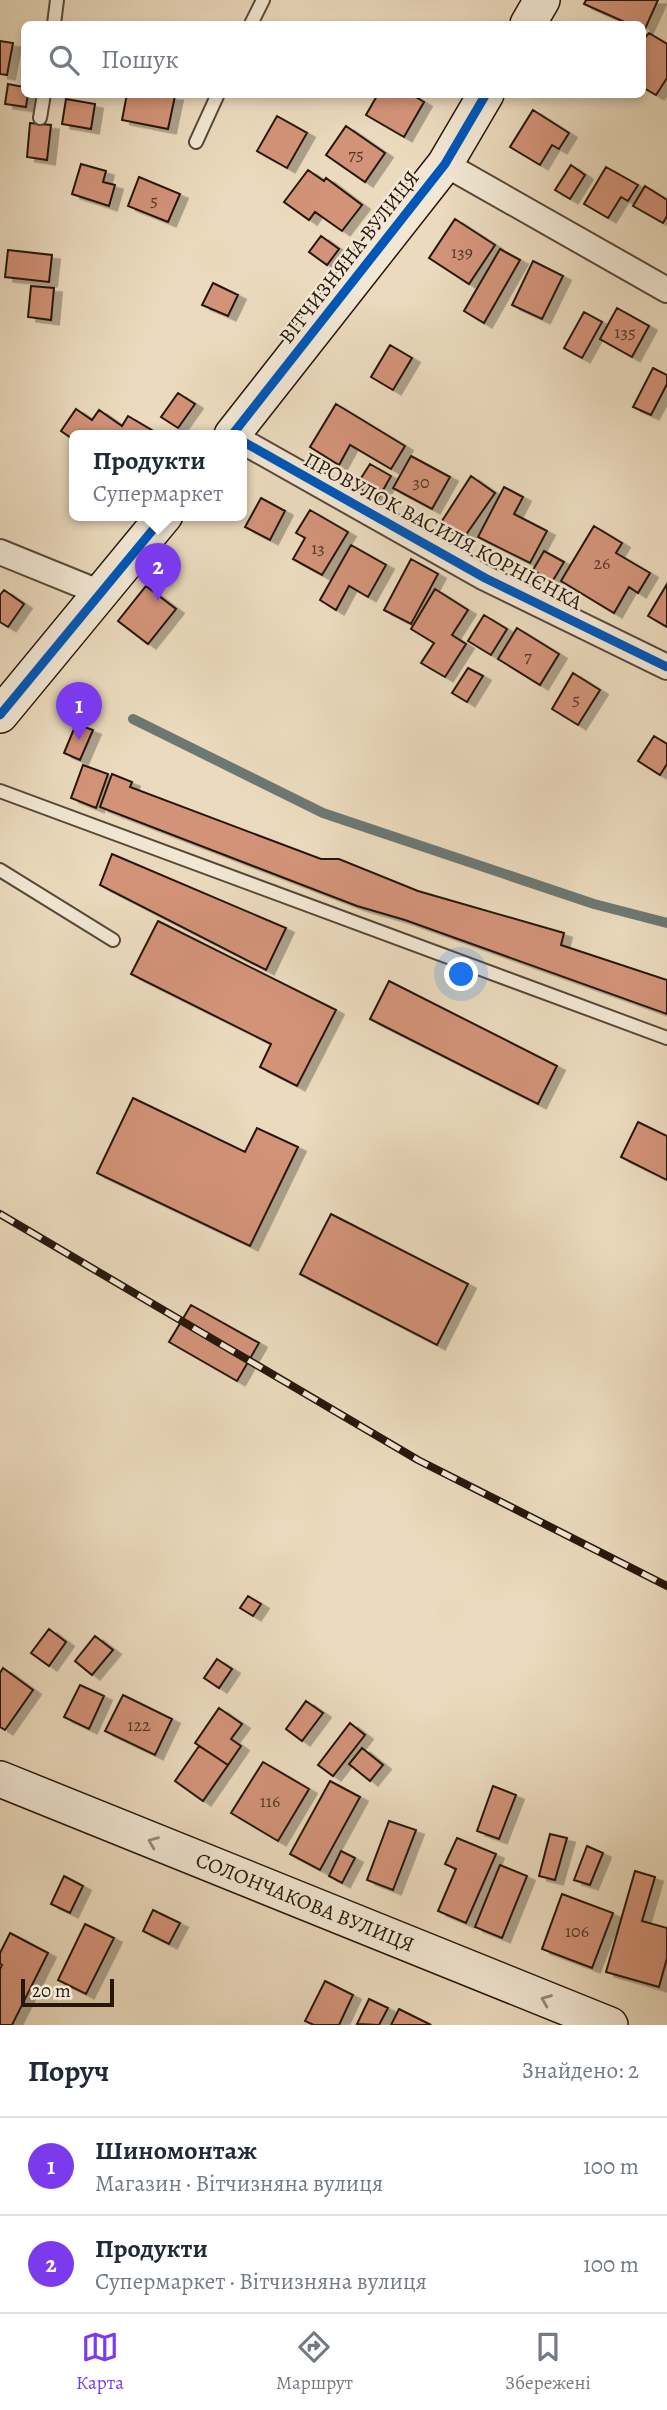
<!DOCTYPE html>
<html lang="uk">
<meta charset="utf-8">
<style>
body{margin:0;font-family:Alegreya,serif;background:#f6f6f7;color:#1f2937}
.scale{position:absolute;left:21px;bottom:18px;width:93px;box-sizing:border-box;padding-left:7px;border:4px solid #27170b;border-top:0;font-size:19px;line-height:24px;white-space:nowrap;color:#27170b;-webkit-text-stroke:5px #f2e7d4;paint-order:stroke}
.you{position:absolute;left:462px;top:975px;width:24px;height:24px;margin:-18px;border:5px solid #fff;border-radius:50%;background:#1a73e8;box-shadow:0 0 0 10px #1a73e833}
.badge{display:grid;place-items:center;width:46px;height:46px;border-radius:50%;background:#7c3aed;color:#fff;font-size:23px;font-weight:700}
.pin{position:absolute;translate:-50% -58px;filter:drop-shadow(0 2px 4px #0008)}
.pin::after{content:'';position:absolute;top:37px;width:24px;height:21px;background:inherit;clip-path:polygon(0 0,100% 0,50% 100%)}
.popup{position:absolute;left:69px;top:430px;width:178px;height:91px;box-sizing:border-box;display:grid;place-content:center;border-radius:10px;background:#fff;filter:drop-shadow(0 2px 5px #0005);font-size:23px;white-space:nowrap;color:#747a83}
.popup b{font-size:26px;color:#1f2937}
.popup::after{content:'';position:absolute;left:50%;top:100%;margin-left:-14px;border:14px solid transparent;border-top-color:#fff}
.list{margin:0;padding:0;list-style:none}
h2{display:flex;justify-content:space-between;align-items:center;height:91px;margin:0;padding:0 28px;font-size:30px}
h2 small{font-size:23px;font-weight:400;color:#747a83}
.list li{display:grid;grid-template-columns:46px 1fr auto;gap:21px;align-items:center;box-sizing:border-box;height:98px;padding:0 28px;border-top:2px solid #e0e1e3}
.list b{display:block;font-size:26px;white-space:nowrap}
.list p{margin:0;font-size:23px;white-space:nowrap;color:#747a83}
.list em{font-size:23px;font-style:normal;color:#747a83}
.icon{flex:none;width:38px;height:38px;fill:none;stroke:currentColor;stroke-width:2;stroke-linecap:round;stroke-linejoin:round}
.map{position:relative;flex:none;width:667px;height:2025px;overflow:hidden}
.search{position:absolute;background:#fff;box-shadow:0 4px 10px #0003;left:21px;right:21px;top:21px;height:77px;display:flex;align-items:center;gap:18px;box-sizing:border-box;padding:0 24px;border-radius:10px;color:#747a83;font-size:26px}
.sheet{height:287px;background:#fff}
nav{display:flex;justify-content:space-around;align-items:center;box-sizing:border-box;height:98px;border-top:2px solid #e0e1e3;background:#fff;font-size:19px;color:#747a83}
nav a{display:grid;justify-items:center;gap:4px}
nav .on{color:#7c3aed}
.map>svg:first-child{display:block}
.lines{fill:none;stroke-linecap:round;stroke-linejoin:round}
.stream{stroke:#6d7873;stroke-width:10}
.building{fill:#d39379;stroke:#27170b;stroke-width:2;filter:url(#shadow)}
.lane-casing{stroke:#584838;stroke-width:16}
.street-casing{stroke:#584838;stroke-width:28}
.secondary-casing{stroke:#27170b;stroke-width:38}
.lane{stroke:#f2e7d4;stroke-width:12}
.street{stroke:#f2e7d4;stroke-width:24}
.secondary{stroke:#f2e7d4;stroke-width:35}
.rail-casing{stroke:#27170b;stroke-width:8}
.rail{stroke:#f2e7d4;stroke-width:5;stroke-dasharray:16;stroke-linecap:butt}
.cycleway-casing{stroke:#f2e7d4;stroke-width:13}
.cycleway{stroke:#0057b8;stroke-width:9}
.oneway{stroke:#97897a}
.labels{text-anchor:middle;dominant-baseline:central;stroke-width:5;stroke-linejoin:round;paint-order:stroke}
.number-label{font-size:18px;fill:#523626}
.street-label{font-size:21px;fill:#27170b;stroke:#f2e7d4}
</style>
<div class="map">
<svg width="667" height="2025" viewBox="0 0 667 2025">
<defs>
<filter id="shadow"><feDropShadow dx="8" dy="4.5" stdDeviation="0" flood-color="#0004"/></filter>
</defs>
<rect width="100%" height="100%" fill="#ebdabd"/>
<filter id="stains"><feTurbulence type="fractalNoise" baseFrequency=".00286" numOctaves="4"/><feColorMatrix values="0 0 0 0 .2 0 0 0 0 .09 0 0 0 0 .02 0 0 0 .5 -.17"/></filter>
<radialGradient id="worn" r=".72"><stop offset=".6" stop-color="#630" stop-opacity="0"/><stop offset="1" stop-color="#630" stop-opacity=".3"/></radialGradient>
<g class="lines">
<!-- stream -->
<path class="stream" d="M133,719L323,813L594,904L667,923"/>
</g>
<!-- building -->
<path class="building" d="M586,0H658L644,31L642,24H629L584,4Z
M649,33L667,44V78L656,95L642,87V41Z
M0,41L13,43L7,75L0,74Z
M8,84L24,87V94H28L26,107L5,104Z
M127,94L175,96L168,129L122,120Z
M378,94H411L424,102L404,137L366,115Z
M66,99L95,104L91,129L62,124Z
M533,110L569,133L559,149L552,145L540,165L510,147Z
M277,116L307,133L287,168L257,151Z
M30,123L51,125L47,160L27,157Z
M346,126L385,153L365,182L326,155Z
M81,164L106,171L103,182L115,185L109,206L72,194Z
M571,165L585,175L570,199L555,190Z
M606,167L638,185L628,201L621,197L608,218L584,204Z
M308,170L324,181L326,178L362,205L342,231L315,212L309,220L284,202Z
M139,177L180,194L168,222L128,206Z
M645,186L667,200V216L663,223L633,206Z
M455,219L495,245L469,284L429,258Z
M321,236L339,249L327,265L309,252Z
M500,249L520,260L484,323L464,311Z
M8,250L52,255L49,282L5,277Z
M533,261L563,276L542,319L512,305Z
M213,283L238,295L228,316L202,305Z
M31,286L54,288L51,320L28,317Z
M617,308L649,326L632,357L600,339Z
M584,312L602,322L582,358L564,348Z
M390,345L412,358L393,390L371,377Z
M653,368L667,375V384L651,415L633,407Z
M178,393L195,404L178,428L161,417Z
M336,404L405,446L391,469L350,445L339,465L310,447Z
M76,409L92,420L99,410L122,426L128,416L160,435H74V440L61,431Z
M411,456L450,477L432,509L393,488Z
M370,464L391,476L378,499L356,486Z
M471,476L495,493L463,539L440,524Z
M504,487L523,497L514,514L547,531L530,563L478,537Z
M261,498L285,511L270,540L245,527Z
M310,510L348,532L322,575L293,559L305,538L296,533Z
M594,526L622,543L616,553L650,573L638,593L629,587L614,613L561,581Z
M351,545L386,565L368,597L349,586L336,610L320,600Z
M544,551L564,562L552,582L533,570Z
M411,559L438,574L411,624L384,610Z
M667,584V627L648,616Z
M146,586L176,609L148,644L118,621Z
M435,589L468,610L452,635L466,644L445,677L421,663L434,643L411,629Z
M4,590L24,604L8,627L0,622V595Z
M484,615L507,629L491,655L468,641Z
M517,628L559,654L540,685L498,659Z
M468,668L483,676L467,702L452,693Z
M573,673L600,690L578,725L552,709Z
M76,724L93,730L80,760L64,753Z
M654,736L667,744V764L660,775L638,761Z
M83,765L108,774L96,808L71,798Z
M112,774L132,782L130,787L321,859H339L418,891L564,933L561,945L667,980V1014L405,920L357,906L100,807Z
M112,854L286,928L266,970L100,885Z
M158,921L336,1010L297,1086L260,1067L271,1044L131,974Z
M389,981L557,1066L538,1104L370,1019Z
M133,1098L245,1152L257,1128L298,1147L250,1246L97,1173Z
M638,1122L667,1136V1180L621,1157Z
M331,1214L468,1284L437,1345L300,1274Z
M191,1305L259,1343L237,1381L169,1342Z
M248,1596L261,1604L253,1616L240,1608Z
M49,1629L66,1642L49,1666L31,1653Z
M95,1636L113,1650L92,1675L75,1661Z
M217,1659L232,1669L219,1688L204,1678Z
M3,1668L33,1690L5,1730L0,1727V1673Z
M80,1685L104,1696L89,1729L64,1717Z
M123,1695L172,1719L155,1755L105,1731Z
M306,1701L323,1713L302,1741L286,1729Z
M219,1708L242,1724L231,1739L241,1746L228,1765L195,1743Z
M350,1723L365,1735L333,1776L318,1765Z
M199,1746L228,1765L203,1801L175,1781Z
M362,1748L383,1765L370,1781L349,1764Z
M263,1762L309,1789L278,1841L231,1813Z
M330,1781L360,1797L320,1870L290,1854Z
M493,1786L516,1795L499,1839L477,1831Z
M389,1821L416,1830L393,1890L367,1880Z
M550,1834L567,1838L555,1880L539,1876Z
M457,1838L496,1854L466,1923L438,1911L456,1869L445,1864Z
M587,1846L603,1853L590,1885L574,1880Z
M341,1851L355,1858L342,1883L329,1876Z
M500,1865L527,1876L502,1938L475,1927Z
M635,1871L655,1877L642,1921L667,1928V1958L659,1987L606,1972Z
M64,1876L83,1886L70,1913L51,1904Z
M562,1894L613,1913L592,1968L542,1949Z
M153,1910L180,1923L169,1944L143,1931Z
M85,1924L114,1938L86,1994L58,1980Z
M10,1933L48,1953L12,2025H0V1969L2,1965L0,1964V1953Z
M325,1981L353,1995L339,2025H314L305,2021Z
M369,1999L388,2008L379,2025L357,2024Z
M399,2009L431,2025H391Z"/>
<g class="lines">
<!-- lane casing -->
<g class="lane-casing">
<path id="lane" d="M54,24L57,0
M251,24L263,0
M40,118L44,94
M196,142L218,94
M0,791L667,1038
M0,870L113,940"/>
</g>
<!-- street casing -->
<g class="street-casing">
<path id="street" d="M445,164L667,290
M242,441L485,578L667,667
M0,552L101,593"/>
</g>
<!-- secondary casing -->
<g class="secondary-casing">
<g id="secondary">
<path d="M528,24L542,0"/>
<path d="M232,435L445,164L486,94"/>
<path d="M0,715L165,515"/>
<path id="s1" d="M0,1779L610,2025"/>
</g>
</g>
<!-- lane -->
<use href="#lane" class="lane"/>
<!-- street -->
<use href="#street" class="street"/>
<!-- secondary -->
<use href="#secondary" class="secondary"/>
<!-- rail casing -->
<g class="rail-casing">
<path id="rail" d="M0,1214L418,1460L667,1586"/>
</g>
<!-- rail -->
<use href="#rail" class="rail"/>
<!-- cycleway casing -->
<g class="cycleway-casing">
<path id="cycleway" d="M232,435L445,164L486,94
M242,441L485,578L667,667
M0,715L165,515"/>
</g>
<!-- cycleway -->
<use href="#cycleway" class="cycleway"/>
</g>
<!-- one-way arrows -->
<defs><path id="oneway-chevron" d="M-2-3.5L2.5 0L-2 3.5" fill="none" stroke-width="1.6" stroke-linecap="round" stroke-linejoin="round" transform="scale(1.75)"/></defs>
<g class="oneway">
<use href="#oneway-chevron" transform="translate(153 1842) rotate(-158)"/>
<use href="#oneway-chevron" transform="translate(546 2000) rotate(-158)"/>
</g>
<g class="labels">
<!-- number labels -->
<g class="number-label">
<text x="356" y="154">75</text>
<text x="154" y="200">5</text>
<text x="462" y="252">139</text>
<text x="625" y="332">135</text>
<text x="421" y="482">30</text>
<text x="318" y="548">13</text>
<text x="602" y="563">26</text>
<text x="528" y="656">7</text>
<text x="576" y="699">5</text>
<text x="139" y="1725">122</text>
<text x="270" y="1801">116</text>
<text x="577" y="1931">106</text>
</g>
<!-- street labels -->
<g class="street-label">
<text transform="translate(349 257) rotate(-52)">ВІТЧИЗНЯНА ВУЛИЦЯ</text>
<text transform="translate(443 531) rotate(28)">ПРОВУЛОК ВАСИЛЯ КОРНІЄНКА</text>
<text stroke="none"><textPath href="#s1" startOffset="329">СОЛОНЧАКОВА ВУЛИЦЯ</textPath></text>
</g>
</g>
<rect width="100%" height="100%" filter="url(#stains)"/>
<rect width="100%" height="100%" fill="url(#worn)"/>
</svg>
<div class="scale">20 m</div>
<div class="you"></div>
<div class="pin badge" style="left:79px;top:740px">1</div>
<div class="pin badge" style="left:158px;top:601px">2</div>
<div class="popup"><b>Продукти</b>Супермаркет</div>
<div class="search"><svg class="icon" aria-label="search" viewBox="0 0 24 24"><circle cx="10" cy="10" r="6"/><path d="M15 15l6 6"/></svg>Пошук</div>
</div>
<section class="sheet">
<h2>Поруч<small>Знайдено: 2</small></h2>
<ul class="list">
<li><span class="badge">1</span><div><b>Шиномонтаж</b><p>Магазин · Вітчизняна вулиця</p></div><em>100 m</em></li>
<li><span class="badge">2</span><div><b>Продукти</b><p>Супермаркет · Вітчизняна вулиця</p></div><em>100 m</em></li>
</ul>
</section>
<nav>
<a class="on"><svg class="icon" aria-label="map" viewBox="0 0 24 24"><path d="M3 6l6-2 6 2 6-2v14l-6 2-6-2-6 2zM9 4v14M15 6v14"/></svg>Карта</a>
<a><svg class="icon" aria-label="directions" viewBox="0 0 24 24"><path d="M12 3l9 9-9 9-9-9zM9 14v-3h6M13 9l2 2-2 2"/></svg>Маршрут</a>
<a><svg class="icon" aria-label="saved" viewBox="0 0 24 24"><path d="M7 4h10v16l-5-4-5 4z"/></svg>Збережені</a>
</nav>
